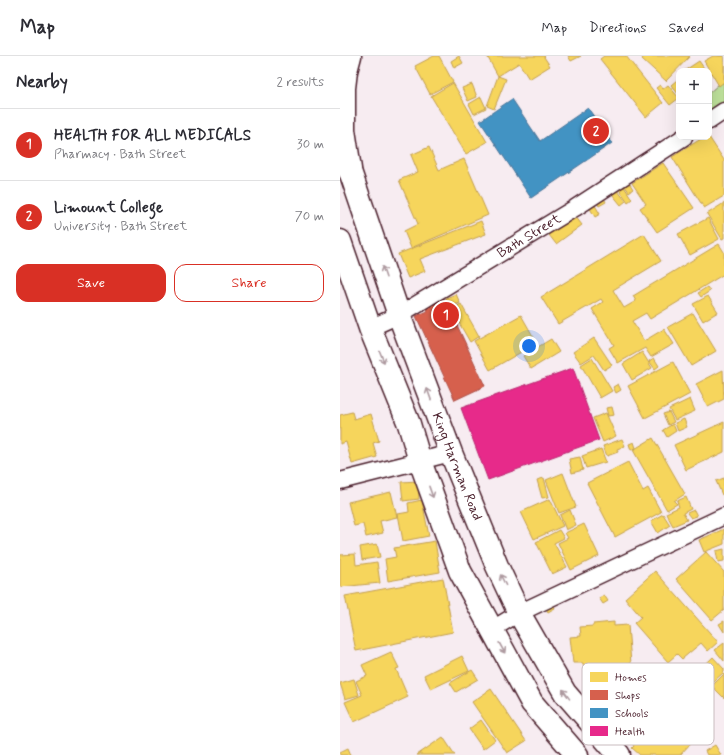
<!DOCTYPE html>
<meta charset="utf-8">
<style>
body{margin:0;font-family:Mynerve,sans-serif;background:#f2f2f3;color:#2b2b33}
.controls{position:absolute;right:12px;top:12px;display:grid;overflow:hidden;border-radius:8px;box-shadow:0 4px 16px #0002}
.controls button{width:36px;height:36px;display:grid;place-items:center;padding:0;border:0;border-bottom:1px solid #e1e1e2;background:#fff;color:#2b2b33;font:20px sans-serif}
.you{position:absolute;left:189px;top:290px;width:14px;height:14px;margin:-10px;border:3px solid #fff;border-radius:50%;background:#1a73e8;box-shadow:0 0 0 6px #1a73e833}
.badge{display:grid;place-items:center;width:26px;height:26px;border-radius:50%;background:#d93025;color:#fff;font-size:13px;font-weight:700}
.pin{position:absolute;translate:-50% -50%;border:2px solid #fff;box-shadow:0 1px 4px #0006}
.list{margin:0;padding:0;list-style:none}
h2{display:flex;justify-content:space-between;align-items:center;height:52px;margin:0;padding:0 16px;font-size:17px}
h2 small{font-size:13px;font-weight:400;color:#7c7c81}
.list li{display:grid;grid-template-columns:26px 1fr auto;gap:12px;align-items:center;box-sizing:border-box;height:72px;padding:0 16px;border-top:1px solid #e1e1e2}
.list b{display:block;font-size:15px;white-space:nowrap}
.list p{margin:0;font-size:13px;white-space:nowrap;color:#7c7c81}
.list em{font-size:13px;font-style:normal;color:#7c7c81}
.actions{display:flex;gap:8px;padding:12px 16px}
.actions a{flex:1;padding:9px 0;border:1px solid #d93025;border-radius:12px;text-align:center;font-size:14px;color:#d93025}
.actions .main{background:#d93025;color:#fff}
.map{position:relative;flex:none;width:384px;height:699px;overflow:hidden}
header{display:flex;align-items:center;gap:24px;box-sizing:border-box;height:56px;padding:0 20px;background:#fff;border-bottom:1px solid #e1e1e2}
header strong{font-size:19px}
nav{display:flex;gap:22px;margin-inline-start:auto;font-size:14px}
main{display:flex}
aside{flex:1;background:#fff}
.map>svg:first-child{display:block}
.green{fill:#bde09a;stroke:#848062}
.homes{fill:#f6d55c;stroke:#c29e4d}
.shops{fill:#d6604d;stroke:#ac4c43}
.schools{fill:#4393c3;stroke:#457095}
.health{fill:#e7298a;stroke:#b8266e}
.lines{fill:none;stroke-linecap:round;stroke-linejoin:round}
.minor-casing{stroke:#4a1f2b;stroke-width:19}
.secondary-casing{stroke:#4a1f2b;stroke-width:25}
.minor{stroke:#fff;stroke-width:16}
.secondary{stroke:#fff;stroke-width:22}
.oneway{stroke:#ae9aa0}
.labels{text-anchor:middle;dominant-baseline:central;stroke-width:4;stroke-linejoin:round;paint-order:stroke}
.street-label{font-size:14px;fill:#4a1f2b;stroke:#fff}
.key{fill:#fff;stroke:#c9bcbf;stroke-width:1}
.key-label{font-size:11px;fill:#4a1f2b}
</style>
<header>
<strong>Map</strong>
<nav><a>Map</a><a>Directions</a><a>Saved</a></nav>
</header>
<main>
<aside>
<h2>Nearby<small>2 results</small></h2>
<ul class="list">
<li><span class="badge">1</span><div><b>HEALTH FOR ALL MEDICALS</b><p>Pharmacy · Bath Street</p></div><em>30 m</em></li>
<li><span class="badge">2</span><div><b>Limount College</b><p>University · Bath Street</p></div><em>70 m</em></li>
</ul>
<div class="actions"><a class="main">Save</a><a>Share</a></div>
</aside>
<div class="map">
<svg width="384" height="699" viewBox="0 0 384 699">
<rect width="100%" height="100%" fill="#f7ecf1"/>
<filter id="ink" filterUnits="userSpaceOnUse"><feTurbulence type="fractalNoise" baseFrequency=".025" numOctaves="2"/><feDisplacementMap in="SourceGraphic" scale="8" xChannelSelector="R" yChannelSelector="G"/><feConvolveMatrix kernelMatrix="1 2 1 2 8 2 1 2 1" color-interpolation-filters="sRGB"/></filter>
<g filter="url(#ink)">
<!-- green -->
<path class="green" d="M378,0H384V58L369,62V37L380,27Z"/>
<!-- homes -->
<path class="homes" d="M94,0H99L113,26L90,38L75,10Z
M119,0L123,7L114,12L111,5Z
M147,0H205L204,1L210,10L189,23L179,7L158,20Z
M228,0H241L231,5Z
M264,0H286L323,47L306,61L260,3Z
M304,0H350L326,25L302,3Z
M373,0H383L384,2V26L379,30L364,5Z
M359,5L366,15H344Z
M158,20L166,23L154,53L147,50Z
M337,24L339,27V39L331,29Z
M113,27L147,86L126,98L91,40Z
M132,28L137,41L128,45L122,32Z
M320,29L323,33L328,29L339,42L330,49L316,32Z
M141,41L146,52L134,58L129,48Z
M364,81H369L384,104V140L364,152L332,101Z
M89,91L99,114L124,103L148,159L71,192L64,175L78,168L59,124L78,116L71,99Z
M323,107L354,152L317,176L300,152L306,148L292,127Z
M279,121L288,125L293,133L289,136Z
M279,123L292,143L288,146L278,132Z
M277,134L286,145L281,149L272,138Z
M261,137L266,146L259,150L254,141Z
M253,146L260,158L255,161L248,149Z
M384,147V182L382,183L367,158Z
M232,156L242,169L216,188L206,175Z
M368,162L379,183L350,199L338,178Z
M141,165L146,178L80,203L85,215L68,222L58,198Z
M304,178L321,205L273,234L284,252L296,245L293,240L379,188L384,196V218L310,263L306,257L292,265L304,285L324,273L334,288L311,301L305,292L278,307L269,292L274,289L252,253L263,246L261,243L218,268L201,241Z
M367,231L370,235L361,241L358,237Z
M116,238L120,247L110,251L106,242Z
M368,240L378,256L363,265L353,248Z
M121,248L139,280L130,286L111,253Z
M353,257L376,295L351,310L328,271Z
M181,259L197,287L150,314L134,285Z
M254,282L272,309L264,314L254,299L241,307L233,296Z
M211,283L219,296L191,313L183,300Z
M302,296L312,312L292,324L283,308Z
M252,302L272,335L260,342L241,309Z
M314,302L319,310L315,313L309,305Z
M333,306L350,338L305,362L288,330Z
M383,314L384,343L368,351L356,328Z
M278,328L281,334L276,337L273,331Z
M350,343L355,355L335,364L329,353Z
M272,351L274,359L268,360L266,352Z
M12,356L14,363L31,358L39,385L33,387L37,401L12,408L6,386L0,388V359Z
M329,356L334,366L328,369L323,358Z
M266,357L276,380L263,386L253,362Z
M344,363L347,371L338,375L335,367Z
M384,366V396L346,414L334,389Z
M333,368L336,375L327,381L323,374Z
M313,382L345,438L334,445L337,448L327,454L293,394Z
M282,383L285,390L277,393L278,396L267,400L263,390Z
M294,386L296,392L291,394L289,388Z
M261,393L266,406L246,412L242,400Z
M240,401L243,414L232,417L229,403Z
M288,406L303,435L308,432L321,456L275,481L247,427Z
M223,417L236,451L219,457L206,424Z
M204,422L209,441L202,442L197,424Z
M384,422V438L382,439L376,425Z
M78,425L79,443L63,445L61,426Z
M51,436L57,461L40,465L43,477L26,481L23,468L14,470L8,446Z
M346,441L351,453L343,457L347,464L333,470L326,457L339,451L337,445Z
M210,443L223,470L194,483L181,456Z
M82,444L89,480L63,485L58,458L69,456L68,447Z
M230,454L236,469L226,474L220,459Z
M354,454L357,460L351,462L347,457Z
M323,458L330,469L318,477L311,465Z
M244,468L259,500L231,514L218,487L228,482L225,477Z
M384,473V488L364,496L359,484Z
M219,474L224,482L214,487L227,511L212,518L196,486Z
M95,485L100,516L48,525L45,503L56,501L54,492Z
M37,488L40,501L22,504L20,491Z
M384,493V505L378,506L376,495Z
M366,496L384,516V554L372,564L336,523Z
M15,498L16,509L37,506L40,527L0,531V499Z
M315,515L378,586L368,595L361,587L342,603L337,598L328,606L294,567L301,561L285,542Z
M103,522L113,576L16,595L5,540Z
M264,539L268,545L263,548L259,542Z
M210,543L215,552L208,556L203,547Z
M384,565V576L379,568Z
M274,566V570L288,569L291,608L278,609V615L263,616L262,611L244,612L243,607H233L230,581L241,580L240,571L253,570V568Z
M384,587V605L375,594Z
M51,596L59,612L56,613L68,641L14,666L5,646L22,639L16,625L27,620L22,609Z
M122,600L129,615L91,633L84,619Z
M373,601L384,613V616L364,634L352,621Z
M132,614L138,623L116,636L110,627Z
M384,618V642L372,630Z
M14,623L19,639L5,643L0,627Z
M151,633L186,685L167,697L132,646Z
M344,636L373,663L340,699H300L292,692L294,690L287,682L316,654L322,661Z
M141,664L155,684L143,693L129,673Z
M103,681L115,699H77Z
M375,689L381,699H367L365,695Z
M8,692L11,699H0V696Z"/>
<!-- shops -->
<path class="shops" d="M105,243L145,330L115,344L76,260L88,255L86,251Z"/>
<!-- schools -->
<path class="schools" d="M172,43L200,85L248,52L272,87L191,142L140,65Z"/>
<!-- health -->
<path class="health" d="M233,312L259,384L148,424L121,352Z"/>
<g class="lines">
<!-- minor casing -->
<g class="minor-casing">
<g id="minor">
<path d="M369,65L384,55"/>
<path id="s1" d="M30,272L59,259L235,152L344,81"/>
<path d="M0,425L111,397"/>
<path d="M151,574L179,557L384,460"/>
</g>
</g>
<!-- secondary casing -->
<g class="secondary-casing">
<g id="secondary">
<path id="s2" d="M0,98L11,118L59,259L111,397L157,510L179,557L225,637L279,699"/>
<path d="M10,113L4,74V32L6,15L10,0"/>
<path d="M0,185L30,272L69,368L80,405L120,515L192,647L237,699"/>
</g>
</g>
<!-- minor -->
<use href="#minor" class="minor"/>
<!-- secondary -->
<use href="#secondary" class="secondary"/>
</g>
<!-- one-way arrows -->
<defs><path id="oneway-shaft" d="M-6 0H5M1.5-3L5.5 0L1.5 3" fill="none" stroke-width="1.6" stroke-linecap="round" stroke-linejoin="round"/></defs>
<g class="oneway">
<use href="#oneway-shaft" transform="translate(44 216) rotate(-109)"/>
<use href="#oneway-shaft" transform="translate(42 301) rotate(68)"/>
<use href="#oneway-shaft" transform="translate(89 338) rotate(-110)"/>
<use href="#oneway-shaft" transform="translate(91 436) rotate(70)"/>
<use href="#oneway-shaft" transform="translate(163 524) rotate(-116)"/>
<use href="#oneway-shaft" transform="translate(162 592) rotate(61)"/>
<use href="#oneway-shaft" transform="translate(226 638) rotate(-126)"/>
</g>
</g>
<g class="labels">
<!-- street labels -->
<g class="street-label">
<text stroke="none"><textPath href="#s1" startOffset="184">Bath Street</textPath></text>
<text stroke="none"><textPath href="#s2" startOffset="334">King Harman Road</textPath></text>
</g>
</g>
<!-- legend -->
<rect x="242" y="607" width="132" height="82" rx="6" class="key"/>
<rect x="250" y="616" width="18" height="10" fill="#f6d55c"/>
<rect x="250" y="634" width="18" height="10" fill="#d6604d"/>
<rect x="250" y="652" width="18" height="10" fill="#4393c3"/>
<rect x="250" y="670" width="18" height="10" fill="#e7298a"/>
<g class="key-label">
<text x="275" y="625">Homes</text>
<text x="275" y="643">Shops</text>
<text x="275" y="661">Schools</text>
<text x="275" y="679">Health</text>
</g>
</svg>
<div class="controls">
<button>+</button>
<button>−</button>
</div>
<div class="you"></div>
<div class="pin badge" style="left:106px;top:259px">1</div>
<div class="pin badge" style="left:256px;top:75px">2</div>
</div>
</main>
